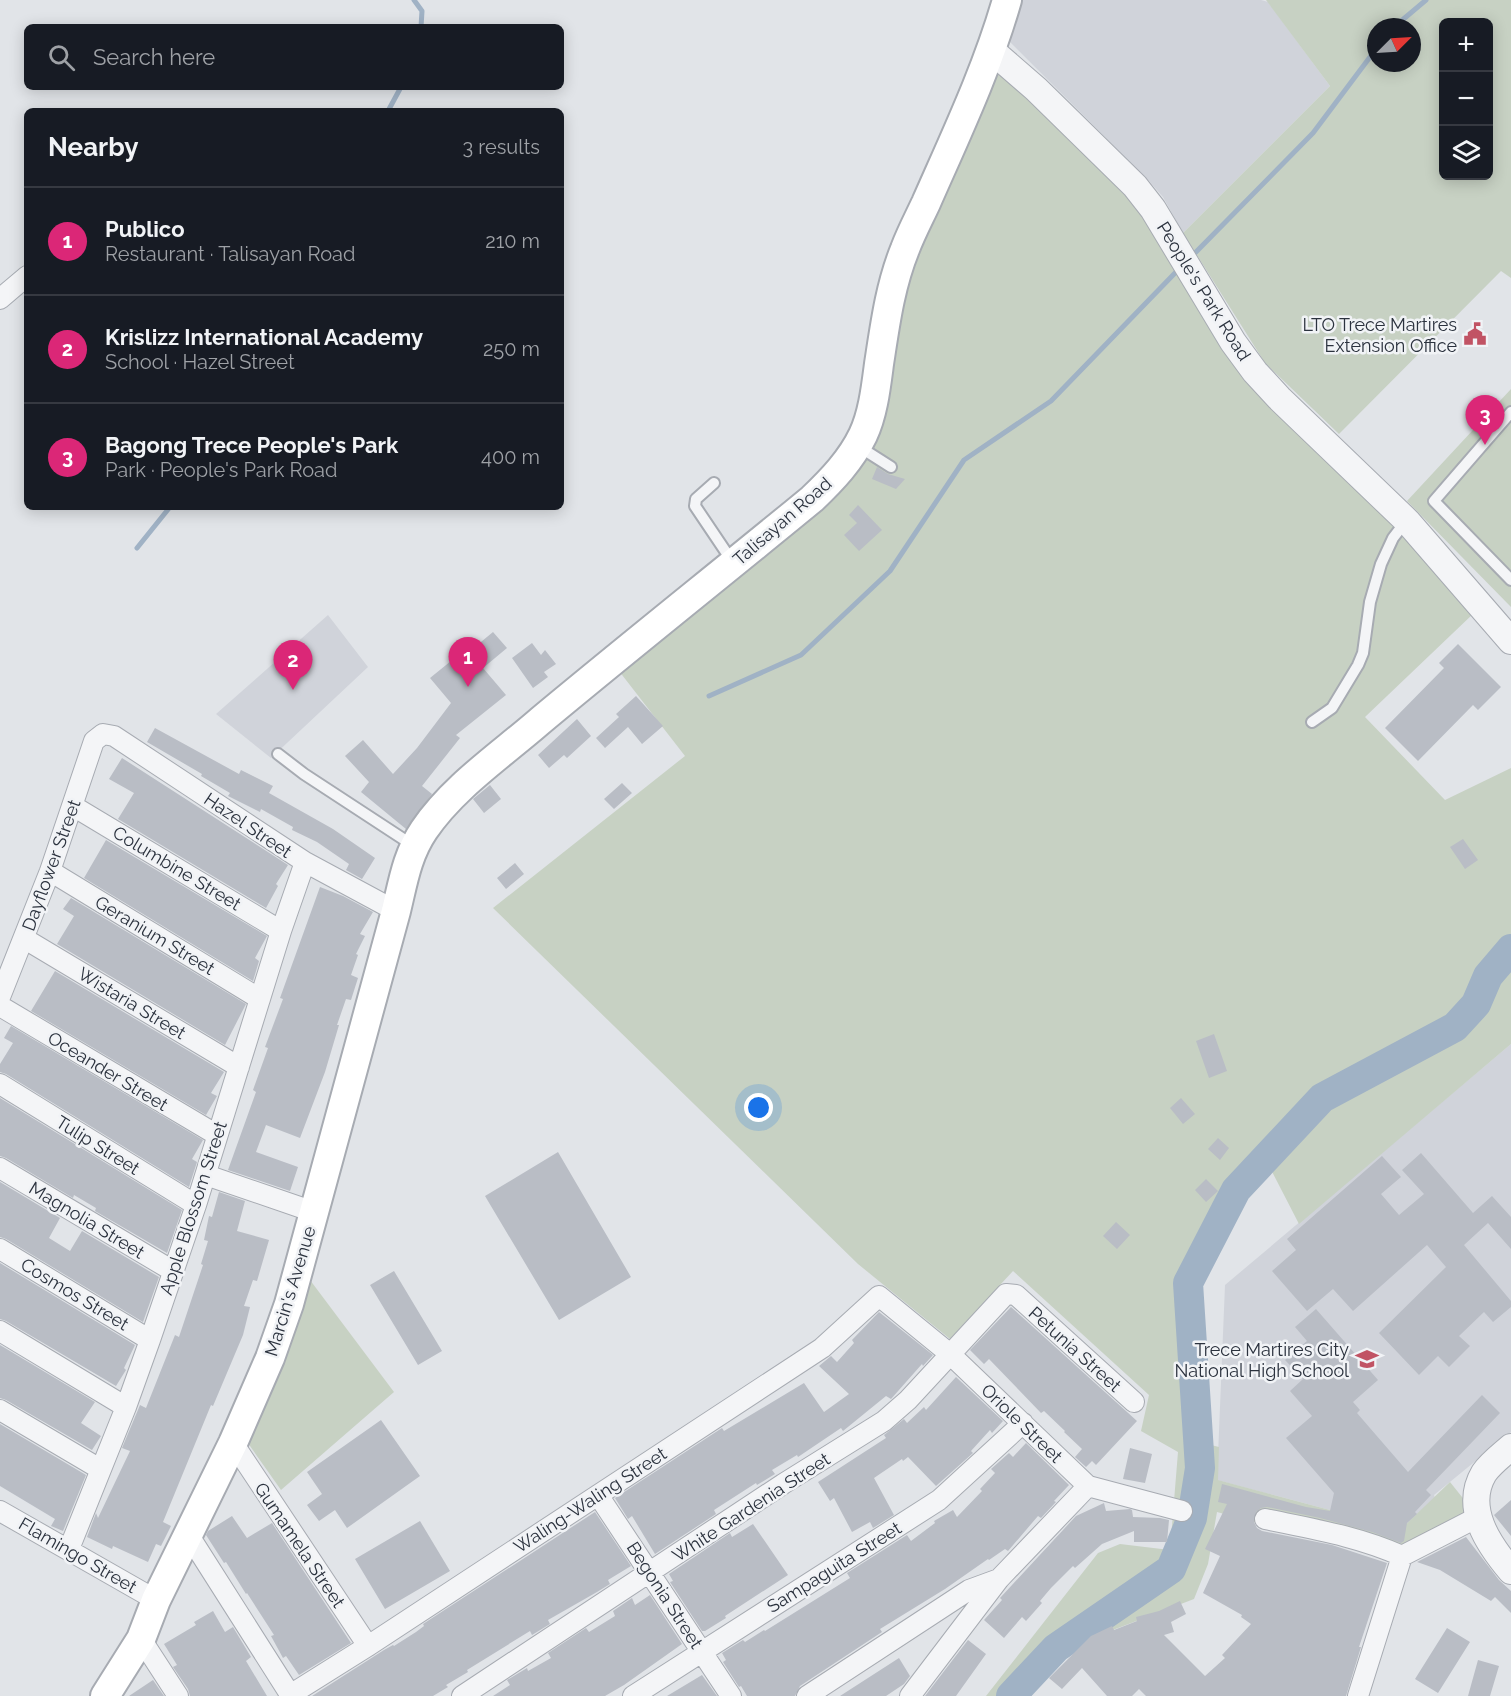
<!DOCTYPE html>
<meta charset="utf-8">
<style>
body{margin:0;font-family:Raleway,sans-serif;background:#20242c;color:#f1f3f6}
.controls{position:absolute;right:18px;top:18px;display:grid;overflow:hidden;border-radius:9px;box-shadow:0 3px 15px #0003}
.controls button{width:54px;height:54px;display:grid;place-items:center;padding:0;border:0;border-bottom:2px solid #363941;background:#171b24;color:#f1f3f6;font:30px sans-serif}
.compass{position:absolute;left:1367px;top:18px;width:54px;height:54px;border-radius:50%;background:#171b24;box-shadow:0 3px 15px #0003;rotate:66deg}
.you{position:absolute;left:759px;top:1108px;width:21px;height:21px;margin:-15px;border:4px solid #fff;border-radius:50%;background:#1a73e8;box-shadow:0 0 0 9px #1a73e833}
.badge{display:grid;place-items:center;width:39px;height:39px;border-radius:50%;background:#db2777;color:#fff;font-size:20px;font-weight:700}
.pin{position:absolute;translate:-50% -50px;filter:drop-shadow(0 2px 3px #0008)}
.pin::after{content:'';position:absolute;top:32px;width:21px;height:18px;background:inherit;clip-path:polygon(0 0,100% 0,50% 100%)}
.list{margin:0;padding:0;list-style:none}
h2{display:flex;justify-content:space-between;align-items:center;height:78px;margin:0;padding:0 24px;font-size:26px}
h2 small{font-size:20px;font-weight:400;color:#9ea1a6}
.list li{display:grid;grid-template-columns:39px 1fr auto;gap:18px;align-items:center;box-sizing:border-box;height:108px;padding:0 24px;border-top:2px solid #363941}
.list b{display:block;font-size:22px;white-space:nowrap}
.list p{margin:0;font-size:20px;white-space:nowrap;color:#9ea1a6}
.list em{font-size:20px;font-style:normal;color:#9ea1a6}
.icon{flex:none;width:33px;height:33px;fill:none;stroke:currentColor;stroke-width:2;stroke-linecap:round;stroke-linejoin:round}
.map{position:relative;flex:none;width:1511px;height:1696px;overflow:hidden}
.search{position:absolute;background:#171b24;box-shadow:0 3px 15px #0003;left:24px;top:24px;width:540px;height:66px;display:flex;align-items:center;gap:15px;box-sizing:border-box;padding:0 21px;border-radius:9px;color:#9ea1a6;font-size:22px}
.panel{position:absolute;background:#171b24;box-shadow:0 3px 15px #0003;left:24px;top:108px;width:540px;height:402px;border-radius:9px}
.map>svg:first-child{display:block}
.built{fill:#d0d3da}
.green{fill:#c7d1c3;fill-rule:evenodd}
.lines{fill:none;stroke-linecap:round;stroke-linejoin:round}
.stream{stroke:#a0b2c5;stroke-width:5}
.river{stroke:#a0b2c5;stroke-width:30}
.building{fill:#b9bdc5}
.service-casing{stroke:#a7abb2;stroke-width:14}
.minor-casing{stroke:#a7abb2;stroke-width:22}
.tertiary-casing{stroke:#a7abb2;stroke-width:28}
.secondary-casing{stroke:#a7abb2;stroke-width:32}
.service{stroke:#f4f5f7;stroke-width:10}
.minor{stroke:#f4f5f7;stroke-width:20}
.tertiary{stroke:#f4f5f7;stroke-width:26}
.secondary{stroke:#fff;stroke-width:28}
.labels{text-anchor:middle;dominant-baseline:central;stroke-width:5;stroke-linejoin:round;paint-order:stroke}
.street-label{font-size:18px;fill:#2b323e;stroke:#f1f3f6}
.poi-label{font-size:18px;fill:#2b323e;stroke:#f1f3f6;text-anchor:end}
</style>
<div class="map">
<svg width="1511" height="1696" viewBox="0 0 1511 1696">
<rect width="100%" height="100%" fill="#e1e4e8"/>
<!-- built -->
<path class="built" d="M1022,0H1261L1268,2L1330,86L1183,233L1163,197L1149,181L1010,42Z
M328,615L368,667L271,758L216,714Z
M1511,1044V1432L1434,1495L1435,1498L1401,1529L1217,1480L1225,1285Z"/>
<!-- green -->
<path class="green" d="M1266,0H1511V278L1501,271L1339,434L1265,363L1183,233L1330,86ZM1444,22H1488V176H1444ZM1376,27H1412V63H1376Z
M996,66L1142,207L1243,370L1407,531L1474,613L1365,717L1445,800L1511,768V945L1486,972L1473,1002L1452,1023L1319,1094L1233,1187L1185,1283L1195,1441L1219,1447L1218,1480L1401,1529L1450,1482L1478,1517L1397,1561L1217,1512L1208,1564L1194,1599L1084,1641L1056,1658L1031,1696H986L1098,1553L1120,1544L1170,1550L1178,1452L1141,1431L1149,1395L1013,1271L950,1339L858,1264L493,908L685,756L619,671L841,478L897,301Z
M1511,389V607L1407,501Z
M1511,957V1044L1299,1224L1268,1164L1324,1105L1458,1033L1485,1000L1497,972Z
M307,1276L394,1392L281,1490L243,1436Z"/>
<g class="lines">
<!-- stream -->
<path class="stream" d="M414,0L422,11L421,27
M1394,27L1426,0
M388,111L401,87
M1196,252L1313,133L1376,49
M137,548L170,507
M709,696L801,655L890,571L964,460L1051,401L1175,273"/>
<!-- river -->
<path class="river" d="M1011,1696L1056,1648L1171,1569L1192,1518L1200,1468L1188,1283L1236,1190L1322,1098L1455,1027L1476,1004L1488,976L1511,949"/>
</g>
<!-- building -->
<path class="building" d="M877,467L888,474L905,479L896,489L872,479Z
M858,505L882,530L859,551L844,535L857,523L849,515Z
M493,632L507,648L483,668L506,695L456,735L460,738L422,786L432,794L406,829L361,792L369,782L345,756L363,740L393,774L417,748L451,703L430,678L467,648L470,651Z
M532,643L541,655L545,650L556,664L544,672L548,677L533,688L512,658Z
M1458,644L1501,687L1478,710L1473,705L1418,761L1385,728L1444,668L1439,663Z
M636,696L663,726L642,744L628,727L605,748L596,738L619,717L616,714Z
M577,719L591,736L567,758L564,755L549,768L538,755Z
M155,728L239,774L241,770L273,786L269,793L333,829L375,858L362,879L346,870L349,864L317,842L292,830L293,827L261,809L260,812L228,796L230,793L201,776L202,774L147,742Z
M122,758L288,865L276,884L278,886L266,908L118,819L134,793L109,779Z
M622,783L632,793L614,809L604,799Z
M490,785L501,799L484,813L473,799Z
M1463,839L1478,860L1465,869L1450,847Z
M106,840L267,936L255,958L259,961L253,981L84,878Z
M515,863L524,874L506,889L497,878Z
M320,887L343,896L373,912L360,934L365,936L356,954L358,955L351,975L358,978L351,1000L346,999L337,1025H339L325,1072L300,1138L266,1125L256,1152L298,1167L290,1191L228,1170L256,1092L253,1090L268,1048L265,1047L283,999L280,998Z
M71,898L246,1004L225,1045L57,944L74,916L63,909Z
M55,971L224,1072L211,1093L217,1096L206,1115L31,1011Z
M11,1026L203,1140L192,1159L197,1162L189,1187L6,1074L0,1072V1064L13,1043L4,1038Z
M1214,1034L1227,1071L1209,1078L1196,1041Z
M0,1098L182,1210L167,1253L95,1211L96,1208L74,1195L73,1198L6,1158L0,1156Z
M1181,1098L1195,1114L1183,1124L1170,1108Z
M1218,1138L1229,1148L1220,1160L1208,1149Z
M558,1152L631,1277L559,1320L485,1196Z
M1421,1153L1473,1213L1492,1196L1511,1217V1249L1488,1223L1464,1245L1511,1301V1307L1493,1322L1484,1312L1459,1336L1470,1346L1449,1367L1438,1356L1419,1375L1379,1333L1446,1267L1427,1245L1353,1311L1333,1289L1307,1311L1272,1271L1296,1250L1287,1239L1382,1156L1401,1177L1381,1194L1399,1215L1424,1194L1402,1170Z
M1206,1179L1218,1191L1206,1202L1195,1190Z
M0,1182L60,1218L49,1238L70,1251L82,1231L159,1277L143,1322L6,1239L0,1237Z
M219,1192L245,1201L237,1231L269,1240L257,1281L253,1280L244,1306L250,1307L243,1335L213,1406L211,1405L163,1522L171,1526L161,1546L156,1544L148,1562L113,1546L112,1549L87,1537L96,1513L98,1518L130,1451L122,1448L140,1405L146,1408L175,1335L179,1337L203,1265L201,1264L208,1241L204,1240L209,1216L212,1217Z
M1116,1222L1130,1235L1117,1249L1103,1236Z
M0,1263L135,1345L124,1368L126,1370L116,1386L6,1321L0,1319Z
M394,1271L442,1351L418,1365L370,1285Z
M1011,1307L1137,1421L1096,1465L1092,1461L1086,1467L1075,1457L1082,1449L1064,1432L1065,1431L1044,1411L1041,1413L989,1359L984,1364L970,1350Z
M1316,1309L1378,1380L1353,1402L1360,1410L1357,1413L1408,1472L1482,1395L1500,1413L1426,1490L1431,1495L1415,1512L1417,1514L1407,1523L1404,1541L1401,1543L1372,1532L1320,1518L1267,1507L1261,1508L1256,1512L1254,1522L1257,1528L1262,1531L1332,1545L1387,1563L1359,1647H1361L1346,1696H1146L1139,1689L1132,1696H1107L1082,1668L1062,1689L1049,1678L1091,1636L1112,1626L1114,1630L1137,1621L1136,1617L1159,1611L1180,1601L1186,1614L1171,1622L1174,1632L1164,1635L1205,1676L1225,1658L1222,1655L1251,1624L1241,1617L1242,1615L1203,1593L1220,1556L1205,1549L1227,1504L1218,1502L1222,1484L1306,1507L1330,1511L1334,1493L1286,1438L1312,1416L1290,1391L1303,1379L1285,1360L1307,1341L1295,1327Z
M879,1312L933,1355L923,1366L922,1364L891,1399L886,1396L843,1431L841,1428L798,1457L797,1455L772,1470L775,1474L757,1485L756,1483L714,1510L716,1514L655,1554L632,1516L628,1519L615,1498L722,1428L724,1431L804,1383L824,1412L849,1394L819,1366L831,1356L837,1362L854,1343L852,1340Z
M0,1345L95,1402L81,1423L101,1436L92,1450L6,1400L0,1398Z
M956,1377L1003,1421L992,1433L990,1430L971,1451L973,1453L936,1486L908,1457L903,1461L902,1459L874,1478L894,1515L873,1528L870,1522L852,1532L834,1498L830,1501L818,1482L886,1438L884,1435L904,1419L907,1423L924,1407L926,1410Z
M381,1420L420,1476L347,1528L335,1510L319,1521L307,1505L322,1494L307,1472Z
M0,1424L86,1475L63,1531L51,1526L55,1519L0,1486Z
M1026,1443L1069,1485L1054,1501L1056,1502L1041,1518L1038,1516L1008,1551L1005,1549L989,1560L988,1559L945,1589L880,1629L882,1632L800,1686L795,1696H747L741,1686L739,1687L723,1662L726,1660L722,1653L743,1640L745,1642L764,1630L765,1631L850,1578L847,1573L907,1535L911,1541L935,1523L934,1521L953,1510L957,1517L982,1491L980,1489L995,1473L991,1469L1009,1453L1013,1457Z
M1130,1448L1152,1454L1145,1483L1123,1479Z
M1511,1500V1536L1494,1515Z
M1104,1503L1106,1511L1130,1509L1132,1510L1133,1517L1160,1518L1169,1520L1167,1542H1134V1531L1102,1544L1075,1568L1073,1566L1051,1588L1040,1601L1042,1603L1026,1621L1022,1617L1004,1638L984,1620L1002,1600L1000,1598L1076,1516Z
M595,1512L631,1566L608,1580L610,1584L597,1592L548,1620L550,1624L532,1635L530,1631L467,1670L468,1672L446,1685L448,1687L433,1696H312L384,1650L393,1645L394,1646L416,1632L424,1626L423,1624Z
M232,1516L247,1538L272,1523L351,1643L299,1675L286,1656L283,1658L271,1636L274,1635L247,1593L246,1594L226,1562L224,1563L206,1535L208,1531Z
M420,1521L450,1571L385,1609L355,1559Z
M753,1524L788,1575L725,1616L726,1618L705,1631H702L670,1582L673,1581L669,1574L730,1533L732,1537Z
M1466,1537L1499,1580L1511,1591V1613L1495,1597L1491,1601L1440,1570L1417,1562Z
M650,1595L682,1644L624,1685L605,1696H493L510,1685L507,1680L527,1668L528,1671L551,1658L548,1653L586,1628L589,1632L615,1616L613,1611L632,1598L635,1605Z
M213,1611L225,1632L233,1627L251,1657L246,1661L267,1696H190L188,1689L173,1667L177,1665L164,1644L196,1625L194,1622Z
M1447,1628L1470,1642L1438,1693L1415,1679Z
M968,1640L986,1654L956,1696H925Z
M899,1658L910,1676L904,1684L886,1696H840Z
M1478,1660L1499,1666L1490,1696H1468Z
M702,1675L717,1696H667Z
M153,1680L164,1696H129Z"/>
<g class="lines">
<!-- service casing -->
<g class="service-casing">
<path id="service" d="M1511,412L1434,501L1511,580
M858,446L891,467
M714,483L696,499L695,506L732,561
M1312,722L1332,708L1358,665L1363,653L1370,602L1381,564L1393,538L1406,521
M278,754L304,774L414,846"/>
</g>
<!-- minor casing -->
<g class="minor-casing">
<path id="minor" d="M0,299L27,276
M73,806L281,931
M50,871L260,999
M25,939L239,1067
M0,997L50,871L94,741L103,734L114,736L305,862L396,911
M0,1006L217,1135
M0,1084L196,1205
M0,1168L173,1271
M206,1175L314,1212
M0,1249L150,1340
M0,1331L126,1407
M0,1410L100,1469
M233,1443L368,1646
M598,1495L731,1696
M0,1511L156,1600
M1265,1519C1313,1529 1357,1536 1402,1556
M188,1534L291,1696
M69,1549L126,1407L150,1340L196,1205L281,931L305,862
M141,1639L178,1696
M290,1695L368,1646L822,1348L879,1296L950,1354L1088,1486L1182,1511
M462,1696L783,1484L884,1421L908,1400L1006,1294L1016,1295L1134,1402
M633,1696L939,1500L1023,1423
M807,1696L969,1590L999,1579L1088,1486
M910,1696L999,1579
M1358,1696L1402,1556L1478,1517"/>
</g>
<!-- tertiary casing -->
<g class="tertiary-casing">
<path id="tertiary" d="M991,50L1036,89L1135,186L1153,209L1233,342L1255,372L1279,398L1407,521L1511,641
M1511,1447C1502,1455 1491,1463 1484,1473C1463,1508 1489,1545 1511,1571"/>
</g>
<!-- secondary casing -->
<g class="secondary-casing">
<path id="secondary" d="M105,1696L141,1639L156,1600L233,1443L270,1358L289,1304L396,911C403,882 407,855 424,830C453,787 501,755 540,721C630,646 722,573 812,499C832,480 851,460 863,435C873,414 876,387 879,364C885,325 890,286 905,249C911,233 919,218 926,203C955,137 987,70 1007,0"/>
</g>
<!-- service -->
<use href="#service" class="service"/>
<!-- minor -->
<use href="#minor" class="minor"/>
<!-- tertiary -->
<use href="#tertiary" class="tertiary"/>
<!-- secondary -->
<use href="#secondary" class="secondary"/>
</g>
<!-- icons -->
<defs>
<g id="civic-bare" transform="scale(1.8)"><path d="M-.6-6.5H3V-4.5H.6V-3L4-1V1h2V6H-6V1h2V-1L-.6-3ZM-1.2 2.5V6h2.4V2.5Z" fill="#c15364" stroke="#f1f3f6" stroke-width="2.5" paint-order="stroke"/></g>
<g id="school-bare" transform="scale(1.8)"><path d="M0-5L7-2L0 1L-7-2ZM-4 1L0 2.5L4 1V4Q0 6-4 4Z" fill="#c15364" stroke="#f1f3f6" stroke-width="2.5" paint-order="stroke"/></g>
</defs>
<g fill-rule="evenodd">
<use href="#civic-bare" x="1475" y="334"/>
<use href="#school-bare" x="1367" y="1359"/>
</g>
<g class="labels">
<!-- street labels -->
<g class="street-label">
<text transform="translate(1204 291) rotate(58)">People's Park Road</text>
<text transform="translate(782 521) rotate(-41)">Talisayan Road</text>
<text transform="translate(248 825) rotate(34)">Hazel Street</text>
<text transform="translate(51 865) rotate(-70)">Dayflower Street</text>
<text transform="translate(177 868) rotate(31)">Columbine Street</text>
<text transform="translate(155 935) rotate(31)">Geranium Street</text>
<text transform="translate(132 1003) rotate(31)">Wistaria Street</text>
<text transform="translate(108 1071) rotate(31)">Oceander Street</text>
<text transform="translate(98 1145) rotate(32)">Tulip Street</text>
<text transform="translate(193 1208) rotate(-72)">Apple Blossom Street</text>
<text transform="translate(87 1220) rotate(31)">Magnolia Street</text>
<text transform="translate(290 1291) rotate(-73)">Marcin's Avenue</text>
<text transform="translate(75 1294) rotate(31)">Cosmos Street</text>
<text transform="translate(1075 1349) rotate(42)">Petunia Street</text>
<text transform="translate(1022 1423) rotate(44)">Oriole Street</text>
<text transform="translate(590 1500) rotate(-33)">Waling-Waling Street</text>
<text transform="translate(751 1507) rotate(-33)">White Gardenia Street</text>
<text transform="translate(300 1545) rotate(56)">Gumamela Street</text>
<text transform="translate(78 1555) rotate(30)">Flamingo Street</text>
<text transform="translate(834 1567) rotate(-32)">Sampaguita Street</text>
<text transform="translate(665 1595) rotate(57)">Begonia Street</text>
</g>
<!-- poi labels -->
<g class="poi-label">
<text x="1457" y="324">LTO Trece Martires<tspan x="1457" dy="21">Extension Office</tspan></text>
<text x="1349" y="1349">Trece Martires City<tspan x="1349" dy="21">National High School</tspan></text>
</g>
</g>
</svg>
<div class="controls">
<button>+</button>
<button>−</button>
<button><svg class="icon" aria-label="layers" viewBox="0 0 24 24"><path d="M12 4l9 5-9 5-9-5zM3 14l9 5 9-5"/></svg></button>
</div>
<svg class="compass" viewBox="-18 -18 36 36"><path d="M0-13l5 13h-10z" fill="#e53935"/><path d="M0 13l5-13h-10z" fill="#9ea1a6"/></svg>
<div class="you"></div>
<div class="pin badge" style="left:468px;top:687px">1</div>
<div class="pin badge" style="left:293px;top:690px">2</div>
<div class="pin badge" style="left:1485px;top:445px">3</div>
<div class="search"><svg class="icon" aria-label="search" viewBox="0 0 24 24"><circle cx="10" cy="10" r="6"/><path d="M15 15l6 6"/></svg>Search here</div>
<section class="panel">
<h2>Nearby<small>3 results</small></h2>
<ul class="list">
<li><span class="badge">1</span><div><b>Publico</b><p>Restaurant · Talisayan Road</p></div><em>210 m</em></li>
<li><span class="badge">2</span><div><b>Krislizz International Academy</b><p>School · Hazel Street</p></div><em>250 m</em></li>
<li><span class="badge">3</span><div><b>Bagong Trece People's Park</b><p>Park · People's Park Road</p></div><em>400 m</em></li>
</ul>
</section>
</div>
